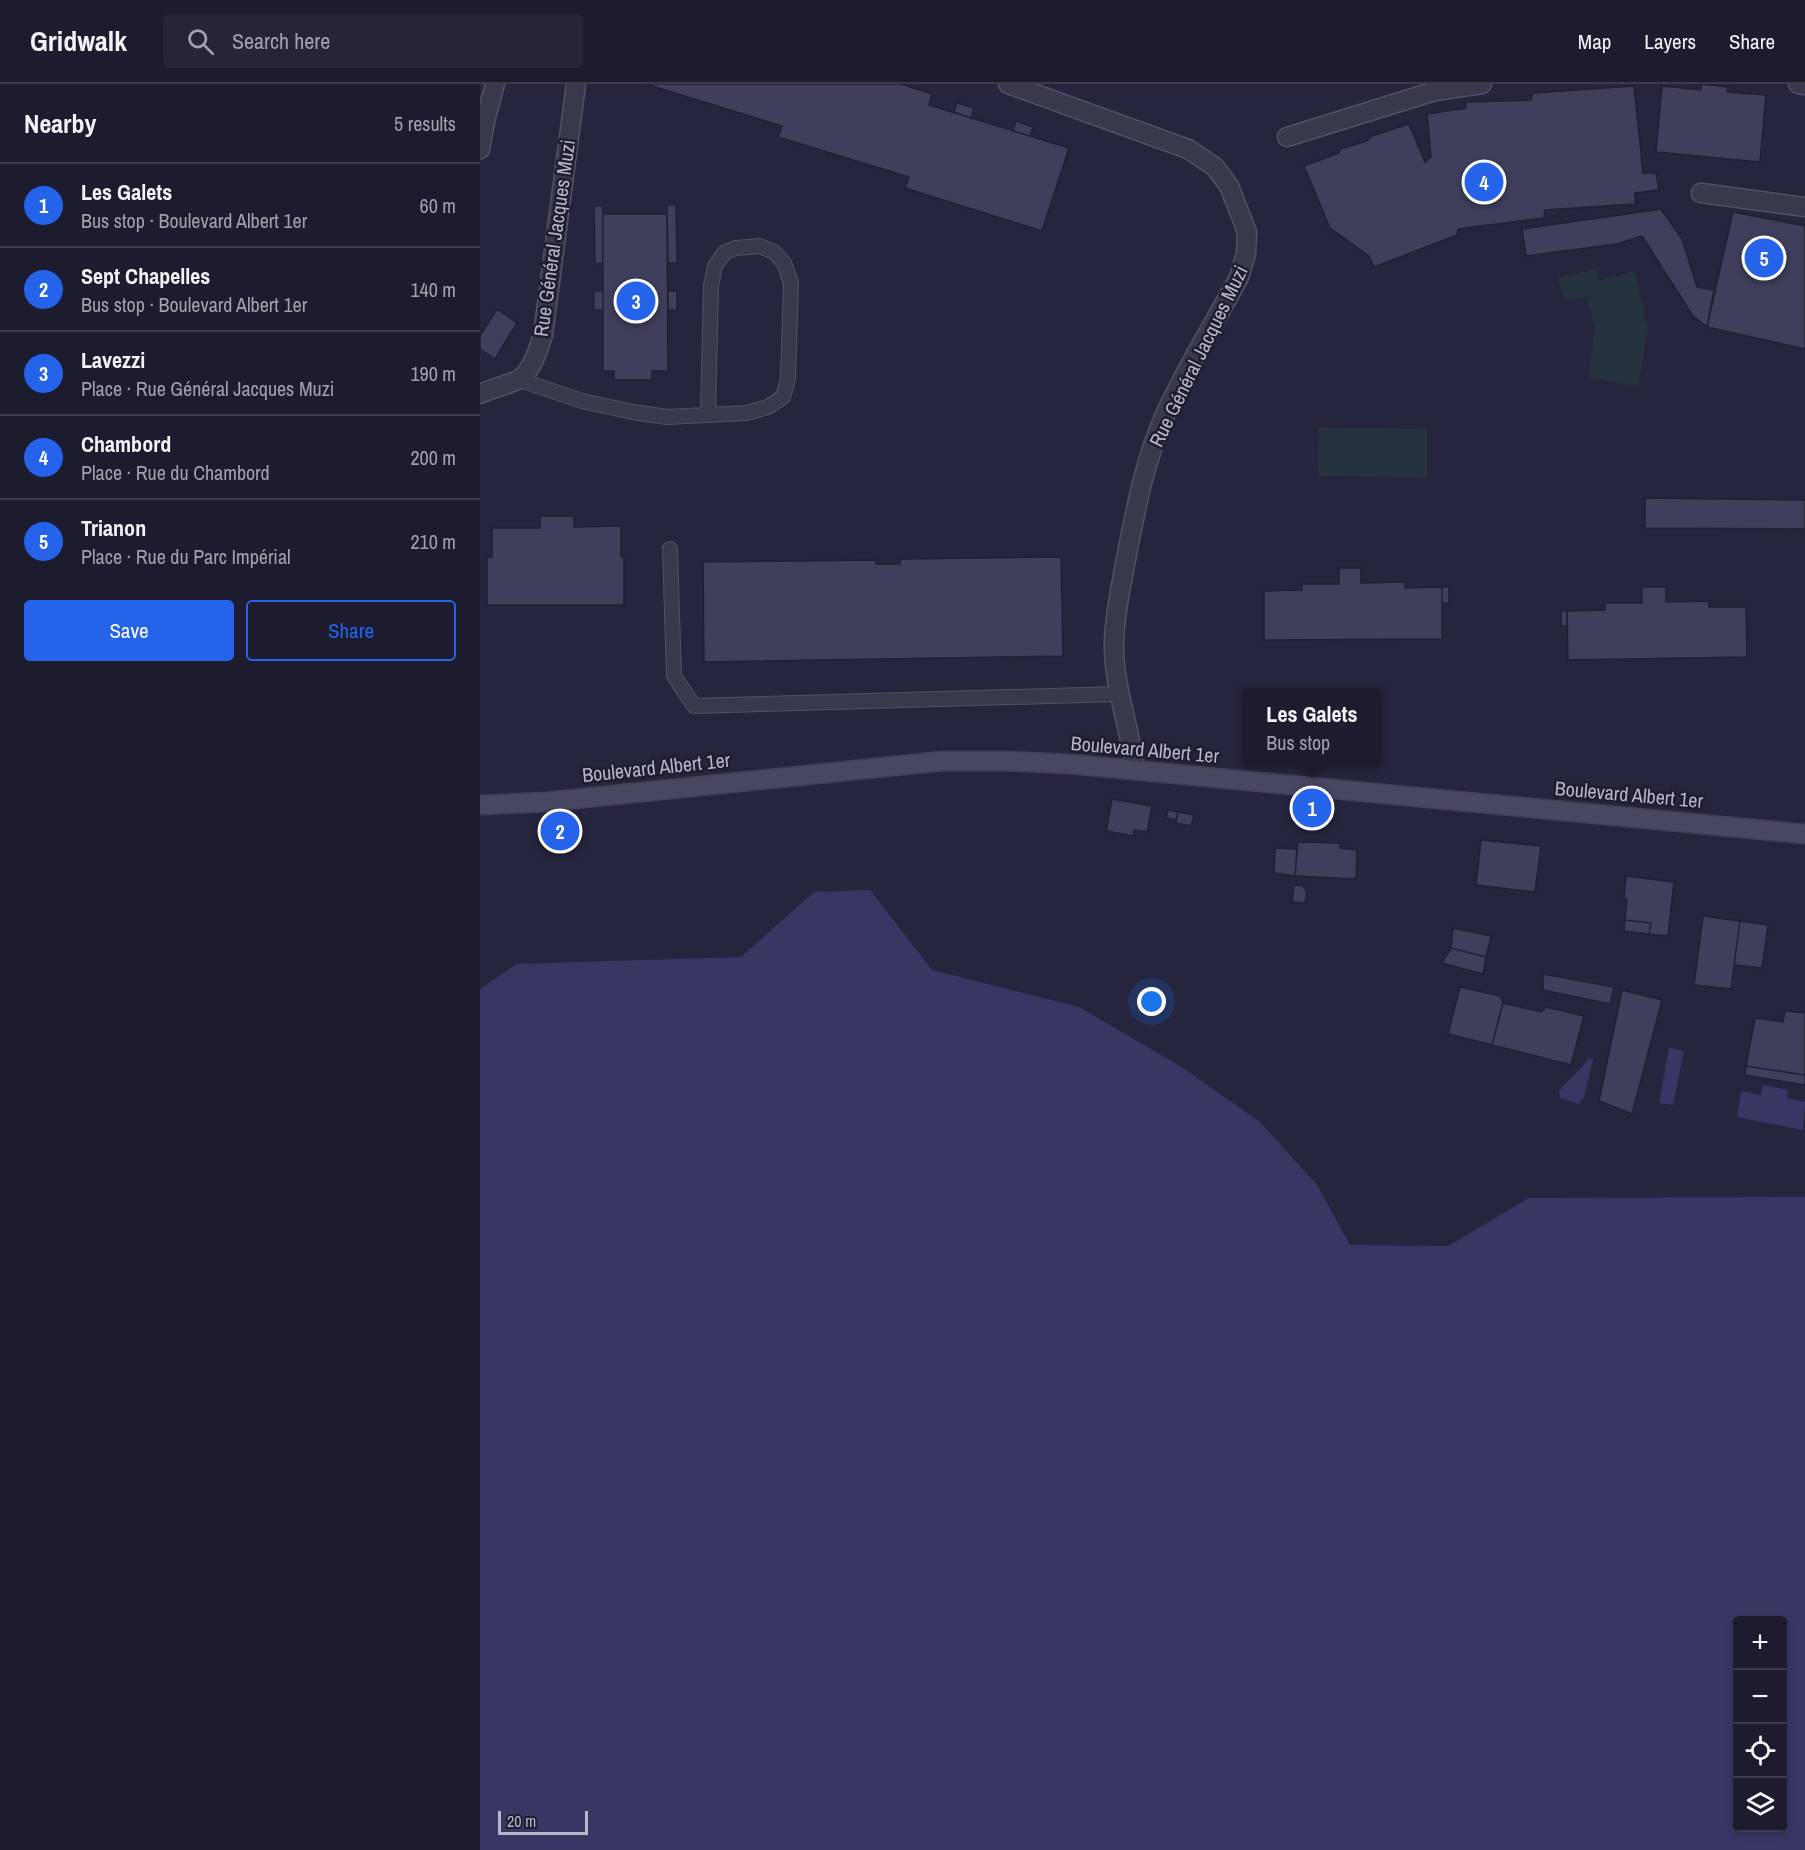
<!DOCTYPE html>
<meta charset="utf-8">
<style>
body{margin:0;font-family:"Archivo Narrow",sans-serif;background:#252536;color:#f1f3f6}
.controls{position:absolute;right:18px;bottom:18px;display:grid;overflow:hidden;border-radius:6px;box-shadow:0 3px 9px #0003}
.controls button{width:54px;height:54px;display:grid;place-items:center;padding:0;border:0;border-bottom:2px solid #3a3a4a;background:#1c1c2e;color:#f1f3f6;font:30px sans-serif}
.scale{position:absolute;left:18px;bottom:15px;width:90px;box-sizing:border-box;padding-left:6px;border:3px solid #b6b5c9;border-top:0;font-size:16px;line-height:21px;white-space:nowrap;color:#b6b5c9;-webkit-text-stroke:4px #1e1e33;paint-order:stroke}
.you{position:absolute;left:672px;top:918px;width:21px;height:21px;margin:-15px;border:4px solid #fff;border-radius:50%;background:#1a73e8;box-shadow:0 0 0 9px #1a73e833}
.badge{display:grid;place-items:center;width:39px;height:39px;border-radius:50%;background:#2563eb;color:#fff;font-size:20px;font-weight:700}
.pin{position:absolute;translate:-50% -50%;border:3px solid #fff;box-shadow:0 2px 6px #0006}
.popup{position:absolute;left:763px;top:604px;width:138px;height:78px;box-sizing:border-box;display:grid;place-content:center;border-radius:6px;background:#1c1c2e;filter:drop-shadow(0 2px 4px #0005);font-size:20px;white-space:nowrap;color:#a0a1aa}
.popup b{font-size:22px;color:#f1f3f6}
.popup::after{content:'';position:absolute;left:50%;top:100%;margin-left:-12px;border:12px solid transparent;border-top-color:#1c1c2e}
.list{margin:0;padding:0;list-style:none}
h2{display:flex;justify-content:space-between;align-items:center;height:78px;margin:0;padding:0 24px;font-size:26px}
h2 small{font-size:20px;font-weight:400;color:#a0a1aa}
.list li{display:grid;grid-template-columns:39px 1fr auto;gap:18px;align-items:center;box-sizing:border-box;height:84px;padding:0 24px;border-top:2px solid #3a3a4a}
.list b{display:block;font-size:22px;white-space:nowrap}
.list p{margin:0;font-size:20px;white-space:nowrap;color:#a0a1aa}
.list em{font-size:20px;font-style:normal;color:#a0a1aa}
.actions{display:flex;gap:12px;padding:18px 24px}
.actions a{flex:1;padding:14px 0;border:2px solid #2563eb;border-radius:6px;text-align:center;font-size:21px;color:#2563eb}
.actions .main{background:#2563eb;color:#fff}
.icon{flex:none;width:33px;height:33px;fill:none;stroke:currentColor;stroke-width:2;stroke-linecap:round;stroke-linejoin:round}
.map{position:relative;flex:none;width:1325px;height:1766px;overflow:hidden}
header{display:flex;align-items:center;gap:36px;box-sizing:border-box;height:84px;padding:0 30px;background:#1c1c2e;border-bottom:2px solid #3a3a4a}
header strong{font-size:28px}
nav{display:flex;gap:33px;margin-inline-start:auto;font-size:21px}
.search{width:420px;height:54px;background:#252536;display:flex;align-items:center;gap:15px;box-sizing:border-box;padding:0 21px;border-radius:6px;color:#a0a1aa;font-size:22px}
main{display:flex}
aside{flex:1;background:#1c1c2e}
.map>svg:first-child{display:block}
.green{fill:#27323f}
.water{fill:#383763;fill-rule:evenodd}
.building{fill:#3f3f5c;stroke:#202035;stroke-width:1.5}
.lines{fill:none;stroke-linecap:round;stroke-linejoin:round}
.service-casing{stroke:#515166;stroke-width:16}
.minor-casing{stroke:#515166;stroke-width:21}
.secondary-casing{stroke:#403f54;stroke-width:21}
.service{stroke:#39394e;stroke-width:14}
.minor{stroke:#39394e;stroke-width:18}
.secondary{stroke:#484761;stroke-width:18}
.labels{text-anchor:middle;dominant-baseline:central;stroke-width:5;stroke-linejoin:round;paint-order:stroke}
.street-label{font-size:20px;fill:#b6b5c9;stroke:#1e1e33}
</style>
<header>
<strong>Gridwalk</strong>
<div class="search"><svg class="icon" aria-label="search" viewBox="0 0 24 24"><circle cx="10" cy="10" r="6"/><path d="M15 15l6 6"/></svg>Search here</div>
<nav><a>Map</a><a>Layers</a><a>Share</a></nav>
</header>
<main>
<aside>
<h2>Nearby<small>5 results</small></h2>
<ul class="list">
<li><span class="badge">1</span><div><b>Les Galets</b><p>Bus stop · Boulevard Albert 1er</p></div><em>60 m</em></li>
<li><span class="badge">2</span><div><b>Sept Chapelles</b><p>Bus stop · Boulevard Albert 1er</p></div><em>140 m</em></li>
<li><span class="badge">3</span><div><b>Lavezzi</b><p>Place · Rue Général Jacques Muzi</p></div><em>190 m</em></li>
<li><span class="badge">4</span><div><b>Chambord</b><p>Place · Rue du Chambord</p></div><em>200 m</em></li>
<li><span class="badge">5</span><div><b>Trianon</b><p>Place · Rue du Parc Impérial</p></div><em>210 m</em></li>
</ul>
<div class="actions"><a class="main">Save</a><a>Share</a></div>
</aside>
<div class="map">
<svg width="1325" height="1766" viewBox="0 0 1325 1766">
<rect width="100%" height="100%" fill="#25253e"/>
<!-- green -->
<path class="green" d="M1116,185L1118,197L1155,187L1168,246L1158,302L1109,294L1115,244L1107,213L1084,216L1078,194Z
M839,343L947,345V394L838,392Z"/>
<!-- water -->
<path class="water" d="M390,806L452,886L599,923L700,982L780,1038L837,1101L870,1161L968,1162L1049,1114L1325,1113V1766H0V905L37,880L261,873L334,808ZM1302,1536V1744H1258V1536Z
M1189,964L1204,967L1193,1021L1179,1019Z
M1108,974L1113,975L1104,1013L1098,1020L1080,1014L1079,1007C1088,995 1101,987 1108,974Z
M1283,1001L1308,1006L1307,1014L1325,1018L1323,1046L1257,1033L1261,1007L1281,1011Z"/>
<!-- building -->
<path class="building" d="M166,0H421L452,10L449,21L589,64L562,147L425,104L429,93L298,53L302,42Z
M1221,0L1248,3L1247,8L1286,11L1280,78L1176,68L1182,2L1221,6Z
M1154,2L1163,89H1176L1179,106L1155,109V120L1065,126L1064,134L978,145L977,151L894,183L889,172L850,144L824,82L859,69L860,65L887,57L892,52L929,40L945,78L951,73L947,30L986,24V18L1051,16L1053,9Z
M477,19L494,24L491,34L474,28Z
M536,37L553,43L550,52L533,47Z
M187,121H196L197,179H188Z
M114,122H123V179L115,180Z
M1181,125L1202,155L1217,203L1234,206L1227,243L1213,232L1162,152L1137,160L1046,172L1042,145Z
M1253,128L1325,142V265L1227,243Z
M123,130H187L188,287H172V296H134V287H123Z
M114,207H123V226H114Z
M188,207H197V226H188Z
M17,225L37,239L15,275L0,265V252Z
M1165,414L1325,416V445L1165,444Z
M60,432H94V443L141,442V473H144V521H7V473H12V444H60Z
M581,473L583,572L224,578L223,478L396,476V480H420V475Z
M859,484H881V499L925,498V504L962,503V555L784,556V507L822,506V500H859Z
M962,503H969V519H962Z
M1162,503H1186V518L1229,517V523H1266L1267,573L1088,576L1087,527L1125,526V519H1162Z
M1081,527H1087V542H1081Z
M632,715L672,722L667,748L654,746L653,752L626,747Z
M688,726L698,728L696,736L686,734Z
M698,728L714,731L711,742L696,739Z
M1001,756L1061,762L1055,808L996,801Z
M818,758L860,759V764L877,766L876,795L815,792Z
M795,764L817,765L815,792L794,789Z
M1146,792L1194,798L1188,852L1169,850L1171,839L1145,836L1147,815L1144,814Z
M814,801L823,802L827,808L825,819L812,818Z
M1223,832L1260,837L1251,905L1214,901Z
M1145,836L1171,839L1169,850L1144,847Z
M1260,837L1288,841L1282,884L1254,881Z
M973,844L1011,852L1006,873L971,864Z
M971,864L1006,873L1003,890L962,879Z
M1063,890L1134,903L1130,920L1063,906Z
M980,903L1020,912L1023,918L1012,961L968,950Z
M1142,906L1182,916L1152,1030L1119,1017Z
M1023,919L1061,928L1066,923L1104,932L1091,981L1012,961Z
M1305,927L1325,929V991L1266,982L1275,934L1303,938Z
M1266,982L1325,991V1001L1265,991Z"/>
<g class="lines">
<!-- service casing -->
<g class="service-casing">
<path id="service" d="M40,296L102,317L153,328L187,333L267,329L288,323L303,313L308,295L311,199L304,179L294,168L280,162L256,164L245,168L235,182L231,202L228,331
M190,465L194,592L214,622L639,610"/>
</g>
<!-- minor casing -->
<g class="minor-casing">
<path id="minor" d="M528,0L708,65L735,83L749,102L767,148L766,170L759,193C736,236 710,278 689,322C666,370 656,423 646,475C641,502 635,529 634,556C633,604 650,641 655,686
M1318,0L1325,1
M807,53L955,7L1002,0
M0,65L6,33L15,0
M1221,109L1325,123
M0,310C8,306 37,298 41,294C53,284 58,266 63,251L96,0"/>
</g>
<!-- secondary casing -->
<g class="secondary-casing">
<path id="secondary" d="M0,721L66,718L463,677H527L590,680L1325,750"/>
</g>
<!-- service -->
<use href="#service" class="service"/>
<!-- minor -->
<use href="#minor" class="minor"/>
<!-- secondary -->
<use href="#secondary" class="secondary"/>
</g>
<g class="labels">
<!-- street labels -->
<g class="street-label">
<text transform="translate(74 154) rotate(-82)">Rue Général Jacques Muzi</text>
<text transform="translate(718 272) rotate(-64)">Rue Général Jacques Muzi</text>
<text transform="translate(665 665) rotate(5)">Boulevard Albert 1er</text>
<text transform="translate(176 683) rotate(-6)">Boulevard Albert 1er</text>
<text transform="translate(1149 710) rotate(5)">Boulevard Albert 1er</text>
</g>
</g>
</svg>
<div class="controls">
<button>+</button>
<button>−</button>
<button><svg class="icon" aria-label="locate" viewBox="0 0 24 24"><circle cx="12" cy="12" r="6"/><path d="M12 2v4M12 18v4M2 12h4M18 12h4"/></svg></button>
<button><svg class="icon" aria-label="layers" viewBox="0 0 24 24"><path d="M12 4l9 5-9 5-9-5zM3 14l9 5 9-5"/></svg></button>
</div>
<div class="scale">20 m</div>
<div class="you"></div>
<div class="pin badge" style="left:832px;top:724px">1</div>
<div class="popup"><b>Les Galets</b>Bus stop</div>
<div class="pin badge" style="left:80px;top:747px">2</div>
<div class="pin badge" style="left:156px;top:217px">3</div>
<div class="pin badge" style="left:1004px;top:98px">4</div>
<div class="pin badge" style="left:1284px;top:174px">5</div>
</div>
</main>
